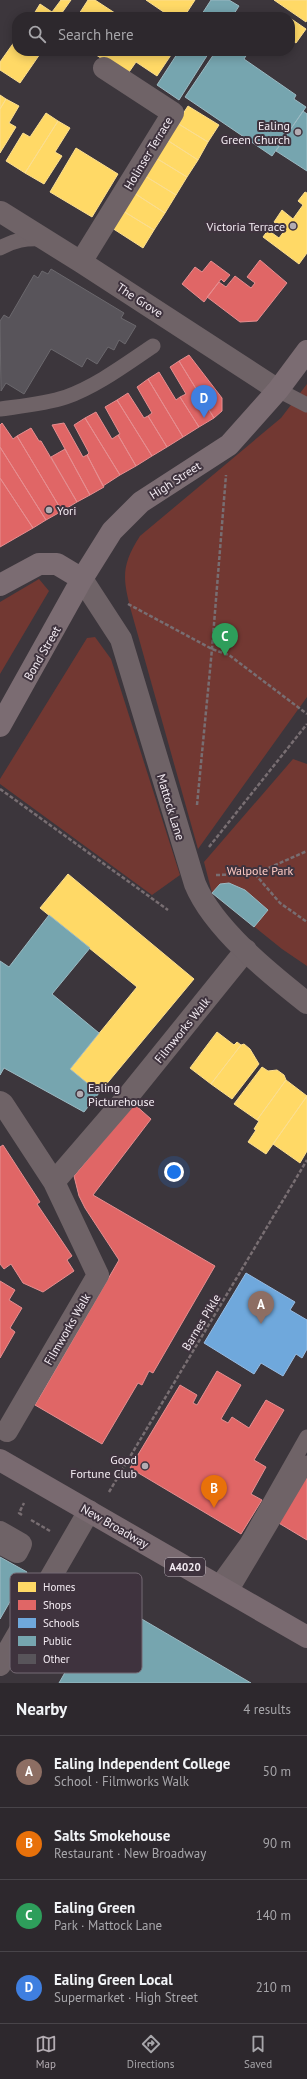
<!DOCTYPE html>
<meta charset="utf-8">
<style>
body{margin:0;font-family:"PT Sans",sans-serif;background:#393439;color:#f1f3f6}
.you{position:absolute;left:174px;top:1172px;width:14px;height:14px;margin:-10px;border:3px solid #fff;border-radius:50%;background:#1a73e8;box-shadow:0 0 0 6px #1a73e833}
.badge{display:grid;place-items:center;width:26px;height:26px;border-radius:50%;background:#b3acb2;color:#fff;font-size:13px;font-weight:700}
.pin{position:absolute;translate:-50% -33px;filter:drop-shadow(0 1px 2px #0008)}
.pin::after{content:'';position:absolute;top:21px;width:14px;height:12px;background:inherit;clip-path:polygon(0 0,100% 0,50% 100%)}
.list{margin:0;padding:0;list-style:none}
h2{display:flex;justify-content:space-between;align-items:center;height:52px;margin:0;padding:0 16px;font-size:17px}
h2 small{font-size:13px;font-weight:400;color:#a7a6aa}
.list li{display:grid;grid-template-columns:26px 1fr auto;gap:12px;align-items:center;box-sizing:border-box;height:72px;padding:0 16px;border-top:1px solid #484449}
.list b{display:block;font-size:15px;white-space:nowrap}
.list p{margin:0;font-size:13px;white-space:nowrap;color:#a7a6aa}
.list em{font-size:13px;font-style:normal;color:#a7a6aa}
.icon{flex:none;width:22px;height:22px;fill:none;stroke:currentColor;stroke-width:2;stroke-linecap:round;stroke-linejoin:round}
.map{position:relative;flex:none;width:307px;height:1683px;overflow:hidden}
.search{position:absolute;background:#2d282d;box-shadow:0 2px 10px #0003;left:12px;right:12px;top:12px;height:44px;display:flex;align-items:center;gap:10px;box-sizing:border-box;padding:0 14px;border-radius:16px;color:#a7a6aa;font-size:15px}
.sheet{height:340px;background:#2d282d}
nav{display:flex;justify-content:space-around;align-items:center;box-sizing:border-box;height:56px;border-top:1px solid #484449;background:#2d282d;font-size:11px;color:#a7a6aa}
nav a{display:grid;justify-items:center;gap:2px}
nav .on{color:#b3acb2}
.map>svg:first-child{display:block}
.green{fill:#723832}
.homes{fill:#ffd966;stroke:#fbde90}
.shops{fill:#e06666;stroke:#e68e90}
.schools{fill:#6fa8dc;stroke:#97bce3}
.public{fill:#76a5af;stroke:#9cbac3}
.building{fill:#58545a;stroke:#6b686d}
.lines{fill:none;stroke-linecap:round;stroke-linejoin:round}
.path{stroke:#786e72;stroke-width:2.5;stroke-dasharray:4 2;stroke-linecap:butt}
.service{stroke:#6f6367;stroke-width:15}
.pedestrian{stroke:#6f6367;stroke-width:22}
.minor{stroke:#6f6367;stroke-width:22}
.secondary{stroke:#7b6c72;stroke-width:22}
.primary{stroke:#796a70;stroke-width:22}
.poi-dot{fill:#b3acb2;stroke:#3f333e;stroke-width:1.5}
.labels{text-anchor:middle;dominant-baseline:central;stroke-width:4;stroke-linejoin:round;paint-order:stroke}
.shield{fill:#3f333e;stroke:#bdb4bc;stroke-width:1}
.shield-label{font-size:11px;font-weight:bold;fill:#f3ebf2}
.poi-label{font-size:12px;fill:#f3ebf2;stroke:#3f333e;text-anchor:end}
.street-label{font-size:12px;fill:#f3ebf2;stroke:#3f333e}
.park-label{font-size:12px;fill:#fecac3;stroke:#3f333e}
.key{fill:#3f333e;stroke:#756a74;stroke-width:1}
.key-label{font-size:11px;fill:#f3ebf2}
</style>
<div class="map">
<svg width="307" height="1683" viewBox="0 0 307 1683">
<rect width="100%" height="100%" fill="#3c363c"/>
<!-- green -->
<path class="green" d="M307,384V697L198,849L132,614C123,580 120,567 140,536L281,418Z
M39,579L49,591L0,674V602Z
M95,637L111,659L180,875L152,895L0,784V779L87,638Z
M293,759L307,764V966L282,949L212,893L204,862Z"/>
<!-- homes -->
<path class="homes" d="M61,0H71L59,17H32L40,4L52,12Z
M88,0H95L121,17H77Z
M146,0H195L184,17H171Z
M274,0H307V20L306,22Z
M290,18L306,29L296,43L290,39Z
M17,38V51H42L20,83L0,70V62Z
M90,51H172L173,52L157,76L136,62L127,75Z
M0,95L6,99L0,109Z
M6,99L19,106L9,123L16,127L0,153V109Z
M188,106L219,125L208,142L177,123Z
M46,113L58,121L25,173L6,161L23,133L30,137Z
M58,121L70,128L55,152L62,156L44,184L25,173Z
M177,123L208,142L198,160L167,140Z
M167,140L198,160L187,177L156,158Z
M76,148L118,174L92,217L50,192Z
M156,158L187,177L176,195L145,176Z
M145,176L176,195L165,213L134,193Z
M305,192L307,193V253L299,264L263,237L268,230L279,238L285,230L274,222L282,210L293,219L303,205L298,201Z
M134,193L165,213L154,230L123,211Z
M123,211L154,230L143,248L112,228Z
M68,874L194,979L99,1093L70,1069L137,987L40,908Z
M217,1032L234,1045L237,1042L241,1045L211,1084L190,1068Z
M244,1044L250,1049L259,1064L232,1099L211,1084L241,1045Z
M262,1067L268,1071L277,1070L284,1075L286,1080L257,1120L234,1104Z
M286,1080L307,1096L266,1154L248,1142L256,1130L254,1129L259,1121L257,1120Z
M307,1096V1151L300,1163L273,1144Z"/>
<!-- shops -->
<path class="shops" d="M260,260L287,283L257,321L240,322L207,297L219,282L226,287L235,276L251,288L255,283L247,277Z
M211,261L230,275L224,282L221,279L204,302L182,284L195,267L202,272Z
M189,355L222,398V411L214,418L179,361Z
M179,361L214,418L199,427L180,397L186,394L170,367Z
M159,372L176,400L180,397L199,427L183,437L148,379Z
M148,379L183,437L167,447L148,416L152,413L137,387Z
M128,393L144,418L148,416L167,447L152,456L117,400Z
M117,400L152,456L136,466L118,435L120,434L105,407Z
M96,412L112,439L118,435L136,466L120,475L85,418Z
M85,418L120,475L103,486L87,455L89,453L74,425Z
M2,423L13,439L17,436L62,511L46,520L0,447V425Z
M64,423L83,457L87,455L104,487L90,495L52,425Z
M31,428L39,441H41L77,502L62,511L17,436Z
M0,447L46,520L33,528L0,478Z
M65,449L90,495L77,502L51,457Z
M0,478L33,528L0,547Z
M134,1104L151,1119L93,1195L215,1266L153,1373L149,1371L142,1385L138,1383L102,1444L35,1405L119,1260L85,1208L79,1196L74,1176Z
M3,1145L40,1202L37,1204L72,1256L67,1260L74,1271L43,1292L23,1283L11,1264L4,1269L0,1264V1147Z
M0,1281L15,1290L9,1300L22,1308L10,1328L15,1332L0,1358Z
M217,1371L241,1385L221,1419L228,1423L232,1417L249,1428L266,1400L284,1410L254,1460L266,1467L251,1494L262,1500L241,1534L130,1468L180,1385L197,1395L193,1403L197,1405Z
M307,1471V1540L277,1522Z"/>
<!-- schools -->
<path class="schools" d="M246,1273L295,1302L290,1310L307,1320V1349L302,1358L296,1354L283,1376L261,1363L254,1374L204,1343Z"/>
<!-- public -->
<path class="public" d="M211,0H229L239,6L232,17H200Z
M179,51H210L179,100L157,85Z
M216,51H249L244,59L296,95L294,99L306,107L272,156L185,97Z
M303,111L307,114V171L276,151Z
M229,883L245,890L268,910L254,927L212,893L220,884Z
M49,915L90,948L52,994L99,1033L70,1069L99,1093L84,1112L4,1068L0,1075V961L9,967Z
M0,1557L27,1572L0,1619Z
M140,1618L251,1683H59L87,1634Z"/>
<!-- building -->
<path class="building" d="M51,269L124,313L121,318L136,326L125,344L119,340L114,350L108,347L97,364L87,358L82,367L51,349L24,394L6,383L1,391L0,321L4,315L9,318L34,275L38,278L42,271L48,274Z"/>
<g class="lines">
<!-- path -->
<path class="path" d="M128,604L212,649L229,655L307,714
M0,789L168,910
M197,805L212,649L226,475
M209,847L307,724
M255,874L280,903L307,922
M216,875L255,874L307,851
M109,1492L307,1160
M22,1515L19,1513L24,1503
M31,1520L50,1531"/>
<!-- service -->
<path class="service" d="M0,248C14,240 26,238 42,239
M278,390L307,405
M0,409C22,406 45,404 66,397C97,386 126,364 153,346
M216,1586L247,1543L307,1437
M230,1593L307,1463"/>
<!-- pedestrian -->
<path class="pedestrian" d="M0,1102L3,1104L54,1182
M7,1431L98,1275L54,1182L129,1095L246,950
M0,1532L21,1544L17,1552L0,1543"/>
<!-- minor -->
<path class="minor" d="M1,212L81,262L278,390
M81,262L173,113L104,68
M82,579L121,639L195,884C213,928 270,974 307,1003
M0,1665L89,1511"/>
<!-- secondary -->
<path class="secondary" d="M0,585L39,564H57L82,579
M0,726L82,579L112,531L141,502L229,445L278,390L307,351"/>
<!-- primary -->
<path class="primary" d="M0,1460L307,1637"/>
</g>
<!-- markers -->
<g class="poi-dot">
<circle cx="298" cy="132" r="4"/>
<circle cx="293" cy="226" r="4"/>
<circle cx="49" cy="510" r="4"/>
<circle cx="80" cy="1094" r="4"/>
<circle cx="145" cy="1466" r="4"/>
</g>
<g class="labels">
<!-- shield labels -->
<rect class="shield" x="165" y="1558" width="40" height="18" rx="3"/>
<g class="shield-label">
<text x="185" y="1567">A4020</text>
</g>
<!-- poi labels -->
<g class="poi-label">
<text x="290" y="125">Ealing<tspan x="290" dy="14">Green Church</tspan></text>
<text x="285" y="226">Victoria Terrace</text>
<text x="57" y="510" text-anchor="start">Yori</text>
<text x="88" y="1087" text-anchor="start">Ealing<tspan x="88" dy="14">Picturehouse</tspan></text>
<text x="137" y="1459">Good<tspan x="137" dy="14">Fortune Club</tspan></text>
</g>
<!-- street labels -->
<g class="street-label">
<text transform="translate(148 153) rotate(-59)">Holinser Terrace</text>
<text transform="translate(140 300) rotate(33)">The Grove</text>
<text transform="translate(175 480) rotate(-33)">High Street</text>
<text transform="translate(42 653) rotate(-60)">Bond Street</text>
<text transform="translate(171 807) rotate(73)">Mattock Lane</text>
<text transform="translate(182 1030) rotate(-51)">Filmworks Walk</text>
<text transform="translate(201 1322) rotate(-59)">Barnes Pikle</text>
<text transform="translate(67 1329) rotate(-60)">Filmworks Walk</text>
<text transform="translate(115 1526) rotate(30)">New Broadway</text>
</g>
<!-- park labels -->
<g class="park-label">
<text x="260" y="870">Walpole Park</text>
</g>
</g>
<!-- legend -->
<rect x="10" y="1573" width="132" height="100" rx="6" class="key"/>
<rect x="18" y="1582" width="18" height="10" fill="#ffd966"/>
<rect x="18" y="1600" width="18" height="10" fill="#e06666"/>
<rect x="18" y="1618" width="18" height="10" fill="#6fa8dc"/>
<rect x="18" y="1636" width="18" height="10" fill="#76a5af"/>
<rect x="18" y="1654" width="18" height="10" fill="#58545a"/>
<g class="key-label">
<text x="43" y="1591">Homes</text>
<text x="43" y="1609">Shops</text>
<text x="43" y="1627">Schools</text>
<text x="43" y="1645">Public</text>
<text x="43" y="1663">Other</text>
</g>
</svg>
<div class="you"></div>
<div class="pin badge" style="left:261px;top:1324px;background:#8d6e63">A</div>
<div class="pin badge" style="left:214px;top:1508px;background:#e8710a">B</div>
<div class="pin badge" style="left:225px;top:656px;background:#2e9e5b">C</div>
<div class="pin badge" style="left:204px;top:418px;background:#3f7fe0">D</div>
<div class="search"><svg class="icon" aria-label="search" viewBox="0 0 24 24"><circle cx="10" cy="10" r="6"/><path d="M15 15l6 6"/></svg>Search here</div>
</div>
<section class="sheet">
<h2>Nearby<small>4 results</small></h2>
<ul class="list">
<li><span class="badge" style="background:#8d6e63">A</span><div><b>Ealing Independent College</b><p>School · Filmworks Walk</p></div><em>50 m</em></li>
<li><span class="badge" style="background:#e8710a">B</span><div><b>Salts Smokehouse</b><p>Restaurant · New Broadway</p></div><em>90 m</em></li>
<li><span class="badge" style="background:#2e9e5b">C</span><div><b>Ealing Green</b><p>Park · Mattock Lane</p></div><em>140 m</em></li>
<li><span class="badge" style="background:#3f7fe0">D</span><div><b>Ealing Green Local</b><p>Supermarket · High Street</p></div><em>210 m</em></li>
</ul>
</section>
<nav>
<a class="on"><svg class="icon" aria-label="map" viewBox="0 0 24 24"><path d="M3 6l6-2 6 2 6-2v14l-6 2-6-2-6 2zM9 4v14M15 6v14"/></svg>Map</a>
<a><svg class="icon" aria-label="directions" viewBox="0 0 24 24"><path d="M12 3l9 9-9 9-9-9zM9 14v-3h6M13 9l2 2-2 2"/></svg>Directions</a>
<a><svg class="icon" aria-label="saved" viewBox="0 0 24 24"><path d="M7 4h10v16l-5-4-5 4z"/></svg>Saved</a>
</nav>
